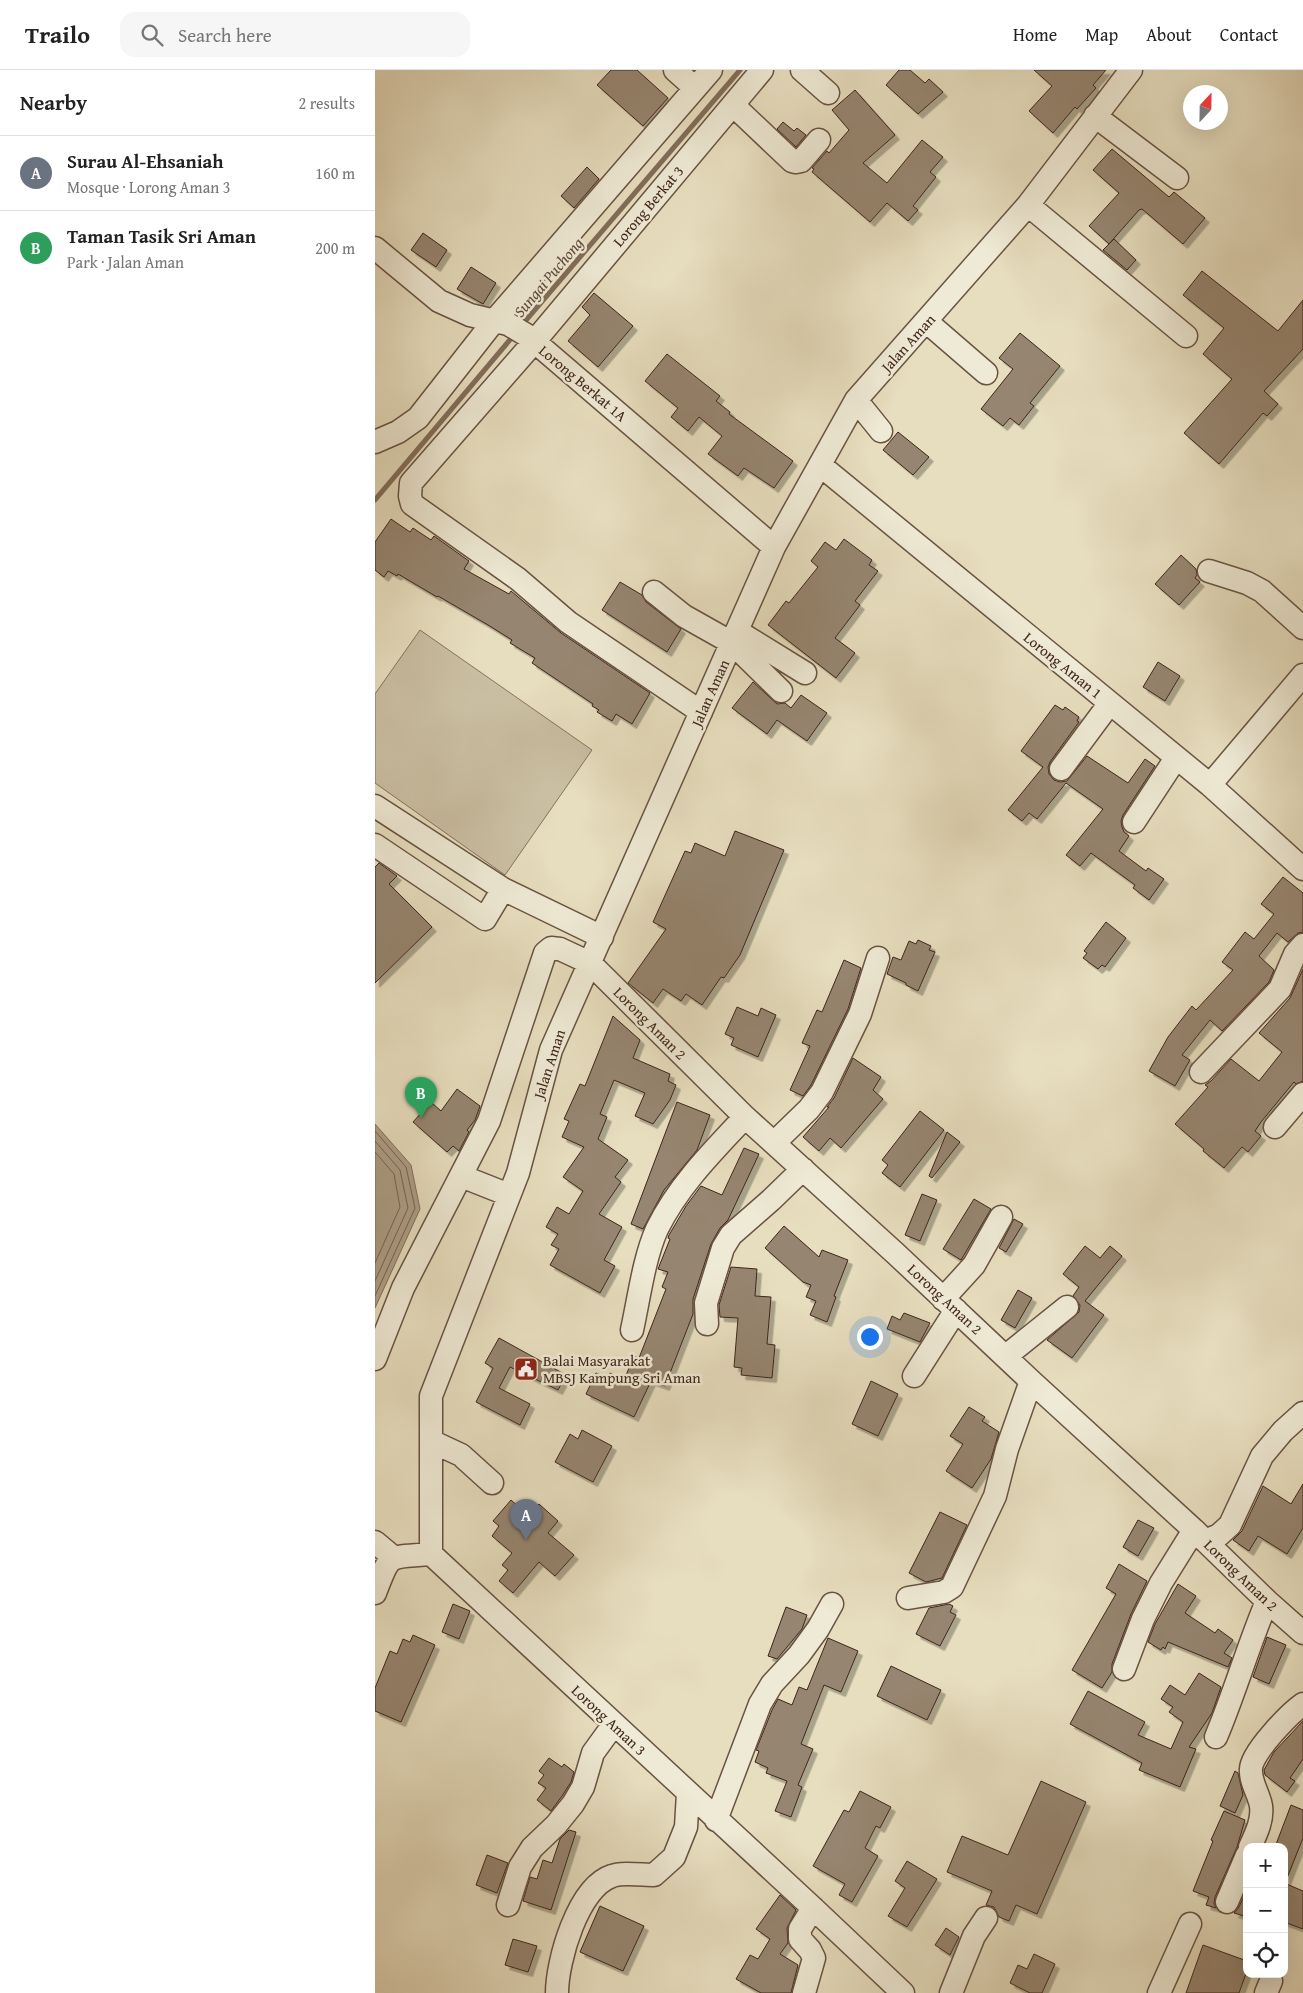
<!DOCTYPE html>
<meta charset="utf-8">
<style>
body{margin:0;font-family:"Gentium Book Plus",serif;background:#f6f6f6;color:#222}
.controls{position:absolute;right:15px;bottom:15px;display:grid;overflow:hidden;border-radius:10px;box-shadow:0 5px 20px #0002}
.controls button{width:45px;height:45px;display:grid;place-items:center;padding:0;border:0;border-bottom:1px solid #e0e0e0;background:#fff;color:#222;font:25px sans-serif}
.compass{position:absolute;left:808px;top:15px;width:45px;height:45px;border-radius:50%;background:#fff;box-shadow:0 5px 20px #0002;rotate:22deg}
.you{position:absolute;left:494px;top:1266px;width:18px;height:18px;margin:-12px;border:4px solid #fff;border-radius:50%;background:#1a73e8;box-shadow:0 0 0 8px #1a73e833}
.badge{display:grid;place-items:center;width:32px;height:32px;border-radius:50%;background:#b45309;color:#fff;font-size:16px;font-weight:700}
.pin{position:absolute;translate:-50% -41px;filter:drop-shadow(0 1px 2px #0008)}
.pin::after{content:'';position:absolute;top:26px;width:18px;height:15px;background:inherit;clip-path:polygon(0 0,100% 0,50% 100%)}
.list{margin:0;padding:0;list-style:none}
h2{display:flex;justify-content:space-between;align-items:center;height:65px;margin:0;padding:0 20px;font-size:21px}
h2 small{font-size:16px;font-weight:400;color:#767676}
.list li{display:grid;grid-template-columns:32px 1fr auto;gap:15px;align-items:center;box-sizing:border-box;height:75px;padding:0 20px;border-top:1px solid #e0e0e0}
.list b{display:block;font-size:19px;white-space:nowrap}
.list p{margin:0;font-size:16px;white-space:nowrap;color:#767676}
.list em{font-size:16px;font-style:normal;color:#767676}
.icon{flex:none;width:28px;height:28px;fill:none;stroke:currentColor;stroke-width:2;stroke-linecap:round;stroke-linejoin:round}
.map{position:relative;flex:none;width:928px;height:1923px;overflow:hidden}
header{display:flex;align-items:center;gap:30px;box-sizing:border-box;height:70px;padding:0 25px;background:#fff;border-bottom:1px solid #e0e0e0}
header strong{font-size:24px}
nav{display:flex;gap:28px;margin-inline-start:auto;font-size:18px}
.search{width:350px;height:45px;background:#f6f6f6;display:flex;align-items:center;gap:12px;box-sizing:border-box;padding:0 18px;border-radius:15px;color:#767676;font-size:19px}
main{display:flex}
aside{flex:1;background:#fff}
.map>svg:first-child{display:block}
.green{fill:#cabfa3;stroke:#84725e}
.water{fill:#ae9f87;stroke:#826e5b}
.lines{fill:none;stroke-linecap:round;stroke-linejoin:round}
.shore{stroke:#766250;stroke-width:1}
.stream{stroke:#826e5b;stroke-width:5}
.building{fill:#968570;stroke:#3f251a;filter:url(#shadow)}
.minor-casing{stroke:#695343;stroke-width:25}
.minor{stroke:#efead5;stroke-width:22}
.labels{text-anchor:middle;dominant-baseline:central;stroke-width:5;stroke-linejoin:round;paint-order:stroke}
.street-label{font-size:15px;fill:#3f251a;stroke:#efead5}
.poi-label{font-size:15px;fill:#3f251a;stroke:#efead5;text-anchor:start}
.water-label{font-size:16px;font-style:italic;fill:#604a3b;stroke:#efead5}
</style>
<header>
<strong>Trailo</strong>
<div class="search"><svg class="icon" aria-label="search" viewBox="0 0 24 24"><circle cx="10" cy="10" r="6"/><path d="M15 15l6 6"/></svg>Search here</div>
<nav><a>Home</a><a>Map</a><a>About</a><a>Contact</a></nav>
</header>
<main>
<aside>
<h2>Nearby<small>2 results</small></h2>
<ul class="list">
<li><span class="badge" style="background:#6b7280">A</span><div><b>Surau Al-Ehsaniah</b><p>Mosque · Lorong Aman 3</p></div><em>160 m</em></li>
<li><span class="badge" style="background:#2e9e5b">B</span><div><b>Taman Tasik Sri Aman</b><p>Park · Jalan Aman</p></div><em>200 m</em></li>
</ul>
</aside>
<div class="map">
<svg width="928" height="1923" viewBox="0 0 928 1923">
<defs>
<filter id="shadow"><feDropShadow dx="4.5" dy="4.5" stdDeviation="0" flood-color="#0004"/></filter>
</defs>
<rect width="100%" height="100%" fill="#e7debf"/>
<filter id="stains"><feTurbulence type="fractalNoise" baseFrequency=".004" numOctaves="4"/><feColorMatrix values="0 0 0 0 .2 0 0 0 0 .09 0 0 0 0 .02 0 0 0 .5 -.17"/></filter>
<radialGradient id="worn" r=".72"><stop offset=".6" stop-color="#630" stop-opacity="0"/><stop offset="1" stop-color="#630" stop-opacity=".3"/></radialGradient>
<!-- green -->
<path class="green" d="M45,560L217,680L130,805L0,713V624Z"/>
<!-- water -->
<path class="water" d="M0,1054L36,1095L45,1139L0,1238Z"/>
<g class="lines">
<!-- shore -->
<path class="shore" d="M0,1061L31,1097L40,1138L0,1226
M0,1071L25,1100L33,1138L0,1211
M0,1082L19,1104L25,1137L0,1193"/>
<!-- stream -->
<path class="stream" d="M146,256L365,0
M0,430L139,265"/>
</g>
<!-- building -->
<path class="building" d="M236,0H262L293,28L268,56L222,15Z
M524,0H535L550,13L554,9L568,22L543,44L511,15Z
M659,0H731L718,15L721,18L702,39L700,37L678,63L654,41L677,16Z
M480,20L520,65L488,93L512,113L547,70L568,87L555,102L561,107L538,136L543,140L533,151L512,133L495,152L437,102L439,99L437,98L452,81L454,83L474,60L457,40Z
M408,52L419,61L422,58L431,65L421,77L402,59Z
M737,79L794,127L799,122L830,148L808,174L767,139L764,140L734,174L714,156L744,123L718,100Z
M212,97L224,109L199,138L186,126Z
M48,163L72,180L61,197L36,180Z
M739,169L761,190L752,200L728,180Z
M96,197L121,213L108,234L82,219Z
M827,201L903,261L928,230V279L889,321L903,334L892,346L888,343L844,394L809,363L857,309L828,284L849,258L808,225Z
M219,223L258,256L223,297L193,271L215,245L207,237Z
M645,263L685,296L655,333L659,336L644,355L635,348L628,356L606,339L638,299L624,288Z
M292,284L345,326L341,331L355,342L354,344L418,391L399,418L369,398L363,406L333,384L347,366L324,347L313,361L296,347L303,338L270,311Z
M523,362L554,387L538,405L508,380Z
M16,449L35,462L38,458L56,470L59,466L94,491L89,499L134,524L136,521L186,563L275,623L257,654L241,644L237,651L222,642L224,640L217,636L218,634L157,593L160,588L135,573L137,570L113,555L63,526L62,527L23,504L22,506L13,501L9,507L0,500V472Z
M469,469L497,490L494,495L503,501L480,531L485,535L460,568L480,583L461,608L393,555L411,531L414,533L443,497L436,491L450,472L461,480Z
M806,485L821,499L822,505L820,508L825,512L804,535L780,514Z
M245,512L267,525L271,532L306,559L292,582L227,540Z
M783,592L805,606L790,631L768,617Z
M378,612L402,634L410,633L416,638L426,625L452,643L432,671L402,650L392,664L357,638Z
M680,635L688,640L690,637L704,647L702,651L704,652L675,692L673,697L674,704L679,710L685,712L692,711L712,686L753,713L770,689L780,696L748,745L746,751L747,757L749,762L754,766L744,781L771,801L773,798L789,809L774,830L758,818L760,815L716,783L705,796L691,785L728,739L691,713L662,749L654,743L647,751L633,740L668,697L646,681Z
M360,761L409,780L365,885L349,908L346,907L327,935L311,924L306,931L288,919L278,933L253,913L291,859L278,852L310,781L316,783L320,773L350,786Z
M4,793L22,806L14,814L57,857L0,913V797Z
M908,807L928,823V862L923,863L913,872L902,863L884,886L899,900L894,912L847,961L835,950L807,985L815,990L800,1016L774,1001L793,967L817,936L821,940L858,900L847,892L870,862L879,869L899,844L886,834Z
M731,852L751,868L730,897L727,895L723,899L708,888L712,883L709,881Z
M543,870L556,876L554,880L560,882L543,921L531,915V913L512,904L518,887L526,890L534,871L541,874Z
M469,890L486,898L473,939L436,1015L428,1026L415,1020L435,976L427,973L442,940L447,942Z
M928,899V1011L921,1014L919,1012L886,1052L880,1061L886,1066L873,1082L867,1077L849,1098L828,1081L829,1079L800,1054L833,1017L830,1015L836,1011L856,989L884,1011L907,982L884,963L915,928Z
M362,937L383,946L386,938L401,945L383,987L356,975L359,968L350,964Z
M238,946L265,970L258,988L295,1004L293,1011L301,1015L295,1030L278,1054L260,1046L270,1023L239,1010L225,1044L232,1047L223,1069L253,1090L240,1107L246,1112L224,1144L247,1157L229,1190L240,1196L225,1223L175,1195L184,1179L176,1175L183,1164L171,1157L182,1137L194,1144L208,1121L188,1107L209,1077L187,1067L194,1051L189,1049L205,1014L210,1016Z
M478,988L506,1007L498,1020L508,1029L466,1078L455,1068L444,1081L428,1067L454,1037H452L459,1028Z
M82,1019L105,1036L100,1050L92,1060L94,1062L84,1081L78,1076L72,1082L38,1052L56,1032L66,1041Z
M302,1032L335,1045L322,1080L289,1120L268,1159L256,1154Z
M545,1041L569,1060L525,1117L507,1103L513,1095L507,1090Z
M572,1062L585,1072L557,1108L554,1106Z
M369,1078L384,1084L353,1150L345,1158L336,1174L318,1229V1244L290,1316L276,1311L259,1347L211,1324L221,1303L232,1308L235,1303L249,1310L259,1286L264,1288L291,1219L287,1217L293,1202L283,1199L295,1169L293,1168L294,1165L311,1136L326,1116L347,1125Z
M547,1124L562,1130L545,1171L530,1165Z
M599,1129L616,1139L586,1190L568,1179Z
M639,1149L648,1154L631,1182L624,1178Z
M409,1156L444,1187L447,1180L473,1190L459,1226L461,1227L452,1252L435,1245L441,1231L431,1227L436,1215L428,1212L390,1178Z
M710,1176L725,1188L735,1176L747,1186L710,1231L729,1245L697,1288L672,1270L704,1242L705,1235L698,1226L704,1217L688,1204Z
M356,1197L382,1199L380,1226L396,1227L392,1274L400,1275L397,1308L366,1305L367,1298L359,1297L363,1248L345,1247L344,1235Z
M643,1220L657,1228L640,1258L626,1250Z
M529,1243L555,1253L545,1272L512,1259L517,1246L525,1250Z
M124,1268L191,1305L183,1320L135,1297L124,1318L155,1334L145,1355L101,1332L118,1298L110,1293Z
M496,1311L523,1324L503,1366L477,1354Z
M594,1337L610,1347L607,1351L624,1362L616,1389L597,1418L571,1401L588,1374L575,1366Z
M207,1360L237,1376L218,1412L180,1392L195,1364L203,1369Z
M928,1414V1458L912,1484L883,1466L874,1481L858,1470L867,1461L888,1416L916,1434Z
M136,1430L154,1446L164,1434L183,1451L173,1463L199,1485L180,1506L164,1492L138,1523L124,1511L133,1500L127,1495L137,1483L117,1466L124,1456L118,1451Z
M565,1442L592,1455L567,1508L551,1512L534,1503Z
M763,1450L779,1458L763,1486L748,1477Z
M744,1494L772,1511L756,1544L737,1594V1602L727,1618L697,1600L741,1524L731,1518Z
M803,1514L821,1526L810,1543L840,1563L843,1559L858,1570L849,1583L857,1588L853,1597L793,1572L790,1579L788,1577L786,1580L773,1572L780,1554Z
M78,1534L95,1541L84,1569L67,1562Z
M574,1534L578,1536L575,1542L581,1545L565,1576L541,1564L554,1538Z
M411,1537L432,1545L427,1559L402,1589L393,1586Z
M38,1565L60,1575L26,1652L0,1641V1618L15,1581L22,1584L28,1569L35,1572Z
M892,1567L911,1575L894,1614L878,1607Z
M453,1568L483,1581L466,1622L449,1615L426,1674L438,1679L423,1715L427,1717L416,1747L400,1741L412,1711L391,1703L393,1698L380,1692L384,1681L381,1680L397,1640L403,1629L417,1635L424,1617L432,1620Z
M516,1596L566,1620L552,1650L502,1626Z
M824,1603L846,1617L837,1643L814,1677L821,1679L805,1717L764,1700L767,1693L695,1654L713,1621L770,1652L763,1665L796,1679L808,1652L794,1642L798,1637L786,1629L795,1615L810,1625Z
M928,1651V1689L915,1708L920,1711L912,1722L890,1705L889,1700L899,1682Z
M174,1688L187,1697L189,1694L199,1702L196,1712L187,1726L176,1741L162,1730L171,1718L163,1713L169,1705L164,1701Z
M860,1701L863,1703L868,1725L860,1743L845,1736Z
M666,1711L711,1732L662,1844L641,1835L634,1851L624,1847L619,1837L611,1835L617,1821L572,1802L587,1766L633,1785Z
M485,1721L516,1737L505,1758L501,1756L490,1778L503,1786L477,1832L464,1825L470,1814L438,1796L469,1740L474,1742Z
M916,1735L928,1740V1768L910,1813L909,1777H900Z
M849,1741L870,1750L862,1777L840,1827L839,1833L841,1838L831,1835L834,1827L818,1821L838,1771L836,1770Z
M194,1760L201,1762L176,1840L148,1831L155,1807L162,1809L168,1790L177,1793L185,1769Z
M112,1785L133,1793L122,1823L101,1815Z
M532,1791L562,1809L532,1857L513,1846L530,1818L520,1811Z
M909,1813L928,1821V1859L909,1852Z
M872,1819V1847L859,1843L864,1837Z
M405,1825L421,1840L412,1858L413,1873L405,1884L423,1895L416,1923H386L361,1909L375,1885L383,1889L395,1869L381,1859Z
M225,1836L269,1856L248,1901L205,1882Z
M571,1858L584,1867L575,1885L560,1875Z
M138,1869L162,1876L153,1902L130,1895Z
M828,1875L872,1891V1901L864,1923H811Z
M659,1884L680,1894L667,1923H655L635,1913L643,1895L652,1899Z"/>
<g class="lines">
<!-- minor casing -->
<g class="minor-casing">
<path id="minor" d="M300,0L320,18
M427,0L453,23
M358,35L417,91L421,92L426,91L444,70
M720,46L802,108
M653,135L811,266
M0,178L64,231L95,245L133,254L153,266L399,477
M552,252L611,303
M481,330L506,361
M0,372L23,362L43,348L119,251L336,0
M445,395L835,715L928,799
M834,501L872,513L887,521L928,558
M279,522L309,546L357,573L406,621
M362,561L430,603
M326,642L193,552L143,509L37,434L35,426L36,413L159,272L387,0
M686,699L735,633
M835,715L928,605
M0,736L128,819L227,867
M759,752L801,688
M0,775L110,849L128,819
M826,1002L905,919L920,884L928,875
M900,1057L928,1024
M399,1073L434,1039L447,1022L485,944L503,888
M86,1106L134,1125
M568,1229L599,1195L626,1147
M332,1254L331,1233L348,1178L356,1165L396,1130L428,1099
M257,1260C264,1228 269,1188 282,1159C303,1116 338,1081 370,1047
M631,1286L692,1237
M0,1289L28,1218L114,1051L170,883L176,878L185,879L215,893L370,1047L520,1183L656,1311L819,1460L892,1531L928,1563
M539,1306L581,1240
M56,1371L86,1385L117,1413
M830,1471L844,1465L855,1455L887,1386L908,1361L928,1343
M0,1472L18,1487
M0,1523C16,1481 12,1488 56,1484
M533,1528L569,1522L577,1517L620,1426L632,1379L656,1311
M749,1599L768,1549L786,1513L819,1460
M841,1667C860,1622 873,1576 892,1531
M341,1750L385,1634L397,1614L424,1585L443,1559L457,1534
M875,1777C881,1764 888,1750 886,1736C884,1724 875,1712 876,1699C876,1683 915,1643 928,1634
M852,1832L872,1785
M133,1835L145,1797L157,1778L181,1755L198,1734L208,1717L218,1683L239,1654
M182,1923C182,1891 203,1817 237,1806C247,1802 268,1805 279,1805L299,1787L311,1757L313,1723
M429,1923L439,1888L435,1880L425,1869V1859L438,1838
M528,1923L438,1838L56,1484V1326L143,1103L176,980L399,477L481,330L653,135L756,0
M576,1923L599,1866L611,1848
M784,1923L815,1854
M891,1923L896,1911"/>
</g>
<!-- minor -->
<use href="#minor" class="minor"/>
</g>
<!-- icons -->
<defs>
<g id="civic-square" transform="scale(1.25)"><rect x="-9" y="-9" width="18" height="18" rx="4" fill="#8f2418" stroke="#efead5"/><path d="M-.6-6.5H3V-4.5H.6V-3L4-1V1h2V6H-6V1h2V-1L-.6-3ZM-1.2 2.5V6h2.4V2.5Z" fill="#fff"/></g>
</defs>
<g fill-rule="evenodd">
<use href="#civic-square" x="151" y="1299"/>
</g>
<g class="labels">
<!-- street labels -->
<g class="street-label">
<text transform="translate(273 136) rotate(-50)">Lorong Berkat 3</text>
<text transform="translate(533 273) rotate(-48)">Jalan Aman</text>
<text transform="translate(208 313) rotate(40)">Lorong Berkat 1A</text>
<text transform="translate(688 595) rotate(39)">Lorong Aman 1</text>
<text transform="translate(335 623) rotate(-66)">Jalan Aman</text>
<text transform="translate(275 953) rotate(45)">Lorong Aman 2</text>
<text transform="translate(174 994) rotate(-72)">Jalan Aman</text>
<text transform="translate(570 1229) rotate(43)">Lorong Aman 2</text>
<text transform="translate(866 1505) rotate(44)">Lorong Aman 2</text>
<text transform="translate(234 1650) rotate(43)">Lorong Aman 3</text>
</g>
<!-- poi labels -->
<g class="poi-label">
<text x="168" y="1290">Balai Masyarakat<tspan x="168" dy="17">MBSJ Kampung Sri Aman</tspan></text>
</g>
<!-- water labels -->
<g class="water-label">
<text transform="translate(173 207) rotate(-50)">Sungai Puchong</text>
</g>
</g>
<rect width="100%" height="100%" filter="url(#stains)"/>
<rect width="100%" height="100%" fill="url(#worn)"/>
</svg>
<div class="controls">
<button>+</button>
<button>−</button>
<button><svg class="icon" aria-label="locate" viewBox="0 0 24 24"><circle cx="12" cy="12" r="6"/><path d="M12 2v4M12 18v4M2 12h4M18 12h4"/></svg></button>
</div>
<svg class="compass" viewBox="-18 -18 36 36"><path d="M0-13l5 13h-10z" fill="#e53935"/><path d="M0 13l5-13h-10z" fill="#767676"/></svg>
<div class="you"></div>
<div class="pin badge" style="left:151px;top:1470px;background:#6b7280">A</div>
<div class="pin badge" style="left:46px;top:1048px;background:#2e9e5b">B</div>
</div>
</main>
